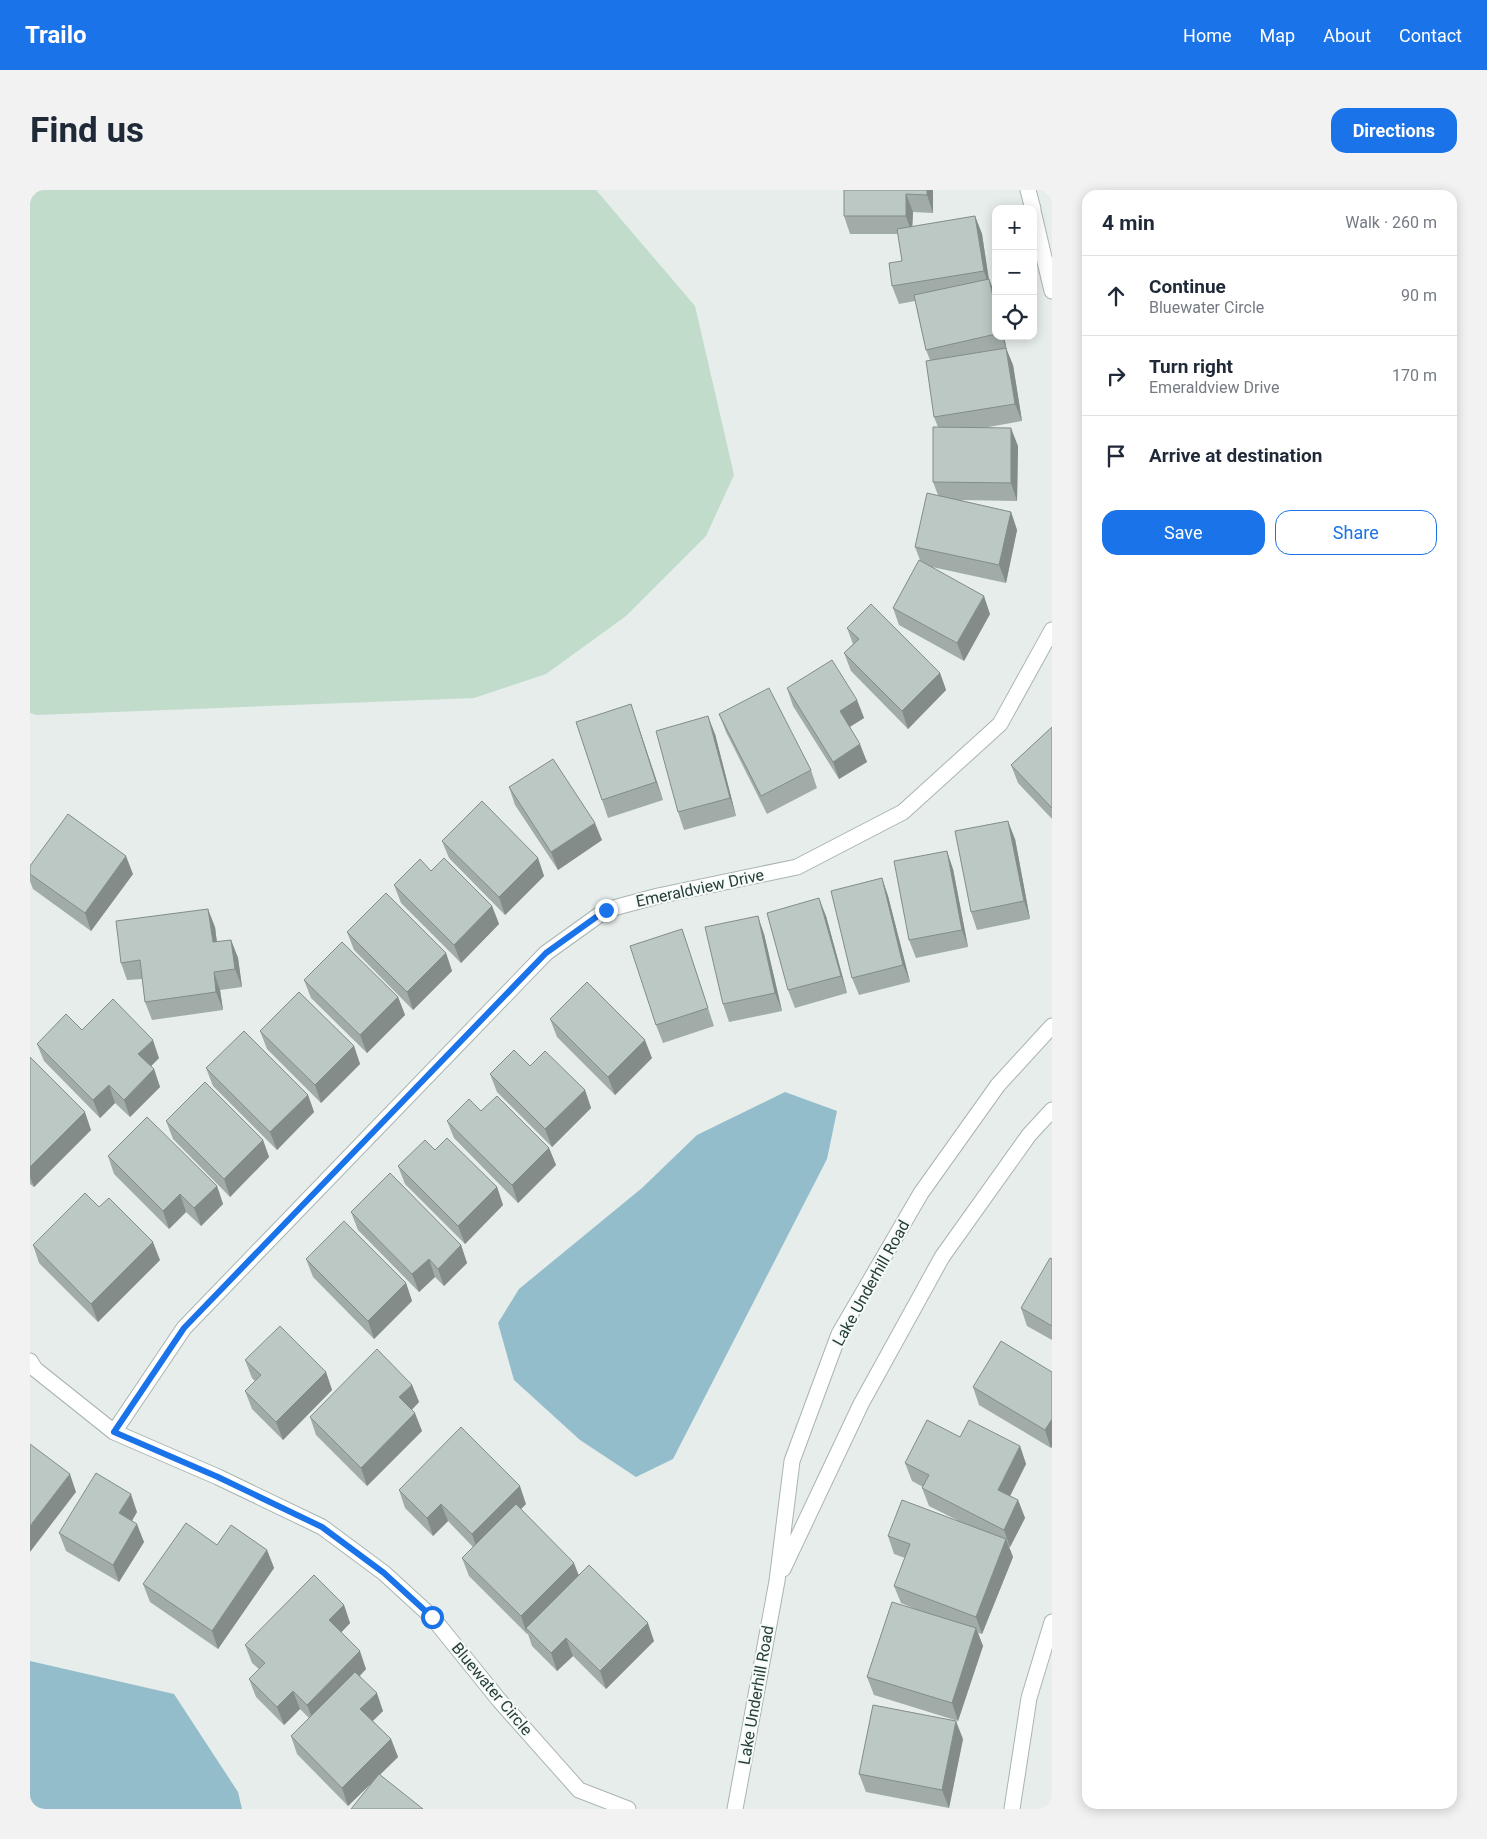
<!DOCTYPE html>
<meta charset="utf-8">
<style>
body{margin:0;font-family:Roboto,sans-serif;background:#f2f2f3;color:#1f2937}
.controls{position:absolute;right:15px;top:15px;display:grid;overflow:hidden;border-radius:10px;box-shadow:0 2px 12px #0003}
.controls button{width:45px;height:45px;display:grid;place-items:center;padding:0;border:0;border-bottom:1px solid #e0e1e3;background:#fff;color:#1f2937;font:25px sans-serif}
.stop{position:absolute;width:15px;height:15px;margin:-11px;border:4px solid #1a73e8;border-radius:50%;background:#fff}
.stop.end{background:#1a73e8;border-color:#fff;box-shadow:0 1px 5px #0008}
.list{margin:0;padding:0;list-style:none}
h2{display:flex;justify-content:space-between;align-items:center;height:65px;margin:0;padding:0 20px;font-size:21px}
h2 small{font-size:16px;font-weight:400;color:#747a83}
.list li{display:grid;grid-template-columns:32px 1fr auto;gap:15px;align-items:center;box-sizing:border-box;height:80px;padding:0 20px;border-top:1px solid #e0e1e3}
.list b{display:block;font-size:19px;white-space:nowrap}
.list p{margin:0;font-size:16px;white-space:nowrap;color:#747a83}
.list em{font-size:16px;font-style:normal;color:#747a83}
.actions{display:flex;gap:10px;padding:15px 20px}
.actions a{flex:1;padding:11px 0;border:1px solid #1a73e8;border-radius:15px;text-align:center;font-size:18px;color:#1a73e8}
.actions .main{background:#1a73e8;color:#fff}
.icon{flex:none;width:28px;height:28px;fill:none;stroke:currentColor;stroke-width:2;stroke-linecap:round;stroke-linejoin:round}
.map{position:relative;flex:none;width:1022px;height:1619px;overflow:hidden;border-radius:15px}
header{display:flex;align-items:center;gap:30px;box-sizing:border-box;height:70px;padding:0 25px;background:#1a73e8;color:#fff}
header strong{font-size:24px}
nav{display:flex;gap:28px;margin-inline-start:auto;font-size:18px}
.intro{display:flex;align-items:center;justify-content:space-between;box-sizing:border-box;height:120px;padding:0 30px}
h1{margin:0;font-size:35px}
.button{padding:12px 22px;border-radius:15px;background:#1a73e8;color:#fff;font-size:18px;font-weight:700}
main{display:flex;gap:30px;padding:0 30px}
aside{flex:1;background:#fff;border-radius:15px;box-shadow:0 2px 12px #0003}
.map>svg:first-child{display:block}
.green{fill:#c1dccb}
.water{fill:#94bdcc}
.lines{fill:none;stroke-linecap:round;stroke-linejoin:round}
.minor-casing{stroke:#a9b5b2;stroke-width:17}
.tertiary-casing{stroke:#a9b5b2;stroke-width:17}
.minor{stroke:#fff;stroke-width:15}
.tertiary{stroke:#fff;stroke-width:15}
.wall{fill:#a1aca9}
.shaded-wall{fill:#838c89}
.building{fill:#bbc8c4;stroke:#838c89}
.route{stroke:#1a73e8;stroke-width:6}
.labels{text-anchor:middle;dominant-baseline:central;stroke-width:4;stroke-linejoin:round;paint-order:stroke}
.street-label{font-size:16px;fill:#263e3a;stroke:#f6faf8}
</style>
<header>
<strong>Trailo</strong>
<nav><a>Home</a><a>Map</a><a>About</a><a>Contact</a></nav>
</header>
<div class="intro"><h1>Find us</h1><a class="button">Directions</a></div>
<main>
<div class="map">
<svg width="1022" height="1619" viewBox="0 0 1022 1619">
<rect width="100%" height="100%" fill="#e6edeb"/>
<!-- green -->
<path class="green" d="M0,0H566L665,116L704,285L676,346L596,426L516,484L444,508L7,525L0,523Z"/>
<!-- water -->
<path class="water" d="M755,902L807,921L797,969L643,1269L606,1287L550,1250L484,1190L468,1133L489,1099L612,998L667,945Z
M0,1471L144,1504L208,1602L212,1619H0Z"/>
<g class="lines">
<!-- minor casing -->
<g class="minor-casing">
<path id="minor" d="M998,0L1003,19
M1003,21L1022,101
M0,1171L5,1179L84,1242L188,1287L292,1337L354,1383L402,1427L469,1510L549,1600L598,1619
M84,1242L154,1138L516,763L576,720L628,706L767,677L873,622L970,534L1022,440
M982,1619L999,1508L1022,1432"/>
</g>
<!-- tertiary casing -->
<g class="tertiary-casing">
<path id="tertiary" d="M753,1379L831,1214L912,1067L999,945L1022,920
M705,1619L747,1391L762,1271L809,1144L891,1003L968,895L1022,836"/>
</g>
<!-- minor -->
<use href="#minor" class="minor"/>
<!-- tertiary -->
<use href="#tertiary" class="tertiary"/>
</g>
<!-- wall -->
<path class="wall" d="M814,0H903V23L883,22L882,37L945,26L952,44L959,89L966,107V146H974L977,161L983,175L992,231L953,238L988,256L987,311L930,310L981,322L987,340L976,393L902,377L960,424L934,471L869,435L863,418L890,370L885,357L908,305L903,292L908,237L904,227L900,170L896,160L885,111L869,114L862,96L872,71L868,44H820L814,26Z
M817,438L910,483L916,500L878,539L821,481L814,463L823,454Z
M757,498L827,510L834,528L820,537L837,572L809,589L763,516Z
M689,524L781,580L787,598L737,624L696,542Z
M607,532L633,610L578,628L572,610Z
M1022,537V629L988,593L981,575Z
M685,544L706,626L654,640L648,622Z
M479,597L572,650L528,680L485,615Z
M985,649L1000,729L947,740L941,722Z
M412,651L508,668L514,686L475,725L419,668Z
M0,676L103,684L61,741L3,699L0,691Z
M923,679L938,757L886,768L879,750Z
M401,681L462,716L469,734L431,773L371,713L364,695Z
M852,688L858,706L880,792L829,805L822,788Z
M796,726L817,803L765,818L758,800Z
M185,737L187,752L201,750L208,768L212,797L190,800L193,820L122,830L115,812L112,789L97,790L91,773Z
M652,739L684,836L633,853L626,835Z
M317,742L416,763L422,781L383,820L324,760Z
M734,744L752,821L699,832L693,814Z
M274,790L368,807L375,825L337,863L281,808Z
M520,829L622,868L585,905L527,847Z
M52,840L129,868L121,876L124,879L130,897L100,927L85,913L70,928L14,871L7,854Z
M230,841L324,856L330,874L291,913L237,859Z
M0,867L61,940L4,997L0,994Z
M500,876L555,900L561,918L522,957L467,902L460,884Z
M176,878L278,905L284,922L247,960L183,896Z
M451,921L519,958L526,975L488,1013L424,948L417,931Z
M136,931L233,950L239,967L200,1007L143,949Z
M405,960L467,997L473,1015L435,1054L375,994L368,976Z
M78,966L187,996L193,1014L171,1036L156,1022L139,1039L84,984Z
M69,1017L130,1070L68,1132L9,1073L3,1055Z
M321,1022L431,1055L437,1073L414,1096L405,1087L389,1102L328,1040Z
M276,1069L376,1093L382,1111L344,1149L283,1087Z
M1022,1069V1150L997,1136L991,1118Z
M215,1170L296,1182L302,1200L253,1250L222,1219L215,1201L225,1191L222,1188Z
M1022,1182L1021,1258L949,1215L943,1197Z
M382,1195L389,1212L382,1220L392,1241L337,1296L286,1245L280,1227Z
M930,1247L990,1256L996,1274L980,1306L988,1310L995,1328L980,1357H979L983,1367L952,1444L948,1443L953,1456L928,1531L844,1505L837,1487L885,1419L871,1413L864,1396L875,1368L864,1364L858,1346L927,1330L899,1316L892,1298L893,1297L882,1291L875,1273Z
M369,1300L496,1314L491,1319L549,1385L624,1451L576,1499L543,1466L527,1481L502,1456L498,1444H497L439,1386L432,1368L443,1357L418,1331L403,1346L375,1318Z
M107,1322L102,1330L114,1352L89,1392L36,1361L29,1343Z
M187,1355L237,1360L244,1378L188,1459L120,1412L113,1394Z
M314,1415L320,1433L311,1442L336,1479L330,1486L353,1521L343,1531L361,1549L368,1567L318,1616L267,1564L261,1546L279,1528L270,1519L254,1535L226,1507L219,1489L229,1479L222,1473L215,1455Z
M933,1549L919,1618L836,1602L829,1584Z"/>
<!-- shaded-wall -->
<path class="shaded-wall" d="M897,0H903V23L897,5Z
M876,4L883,22L882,44L876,26Z
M945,26L952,44L960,99L954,81Z
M959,89L966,107V119Z
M972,146H974L977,161Z
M976,158L983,175L992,231L985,214Z
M981,238L988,256L987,311L981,293Z
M981,322L987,340L976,393L969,375Z
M954,406L960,424L934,471L927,453Z
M910,483L916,500L878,539L872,521Z
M827,510L834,528L816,539L810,521Z
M601,514L633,610L626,592Z
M678,526L685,544L706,626L700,608Z
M830,554L837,572L809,589L803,572Z
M978,631L985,649L1000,729L994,711Z
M565,633L572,650L528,680L521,662Z
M917,661L923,679L938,757L932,740Z
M96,666L103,684L61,741L55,723Z
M508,668L514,686L475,725L469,707Z
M852,688L858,706L880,792L873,775Z
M789,708L796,726L817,803L811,786Z
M462,716L469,734L431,773L424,755Z
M178,719L185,737L189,770L183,752Z
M728,726L734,744L752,821L745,803Z
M201,750L208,768L212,797L205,779Z
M416,763L422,781L383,820L377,802Z
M184,782L190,800L193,820L186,802Z
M368,807L375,825L337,863L330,845Z
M123,850L129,868L115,882L108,864Z
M615,850L622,868L585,905L578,887Z
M324,856L330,874L291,913L285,895Z
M124,879L130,897L100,927L94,910Z
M79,895L85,913L70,928L63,910Z
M555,900L561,918L522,957L515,939Z
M278,905L284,922L247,960L240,942Z
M55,922L61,940L4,997L0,987V977Z
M233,950L239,967L200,1007L194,989Z
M519,958L526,975L488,1013L482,995Z
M187,996L193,1014L171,1036L164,1018Z
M467,997L473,1015L435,1054L428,1036Z
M150,1004L156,1022L139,1039L133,1021Z
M123,1052L130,1070L68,1132L61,1114Z
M431,1055L437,1073L414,1096L408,1079Z
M399,1069L405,1087L389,1102L382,1084Z
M376,1093L382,1111L344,1149L338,1131Z
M296,1182L302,1200L253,1250L246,1232Z
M382,1195L389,1212L376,1225L369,1207Z
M385,1223L392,1241L337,1296L331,1278Z
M1022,1229V1257L1021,1258L1015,1240Z
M990,1256L996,1274L974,1318L968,1300Z
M40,1284L46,1302L0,1362V1336Z
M490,1296L496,1314L448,1362L442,1344Z
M101,1304L107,1322L96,1341L89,1323Z
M988,1310L995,1328L980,1357L974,1340Z
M411,1314L418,1331L403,1346L397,1328Z
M107,1334L114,1352L89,1392L83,1375Z
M976,1349L983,1367L952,1444L946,1427Z
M237,1360L244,1378L188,1459L182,1441Z
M544,1373L551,1391L496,1438L497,1444L491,1426Z
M314,1415L320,1433L306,1448L299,1430Z
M618,1433L624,1451L576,1499L570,1481Z
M946,1438L953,1456L928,1531L922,1513Z
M536,1448L543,1466L527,1481L521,1463Z
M330,1461L336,1479L284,1532L277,1515Z
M263,1501L270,1519L254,1535L247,1517Z
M347,1503L353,1521L337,1536L330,1519Z
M926,1531L933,1549L919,1618L912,1600Z
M361,1549L368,1567L318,1616L312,1598Z"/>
<!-- building -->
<path class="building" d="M814,0H897V5L876,4V26H814Z
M945,26L954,81L862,96L859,73L872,71L867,39Z
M959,89L966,119V144L896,160L884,105Z
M976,158L985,214L904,227L896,171Z
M903,237L981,238V293L903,292Z
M897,303L981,322L969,375L885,357Z
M889,370L954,406L927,453L863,418Z
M841,414L910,483L872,521L814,463L829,449L817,438Z
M802,470L827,510L810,521L830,554L803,572L757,498Z
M739,498L781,580L731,606L689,524Z
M601,514L626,592L572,610L546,532Z
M678,526L700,608L648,622L626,541Z
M1022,537V618L981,575Z
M523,569L565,633L521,662L479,597Z
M452,611L508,668L469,707L412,651Z
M38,624L96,666L55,723L0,684V676Z
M978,631L994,711L941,722L925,641Z
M917,661L932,740L879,750L864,671Z
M414,668L462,716L424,755L364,695L390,669L401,681Z
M852,688L873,775L822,788L801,701Z
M356,703L416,763L377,802L317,742Z
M789,708L811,786L758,800L737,723Z
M178,719L183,752L201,750L205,779L184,782L186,802L115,812L110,770L91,773L86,731Z
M728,726L745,803L693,814L675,737Z
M652,739L678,818L626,835L600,756Z
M312,752L368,807L330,845L274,790Z
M557,792L615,850L578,887L520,829Z
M269,802L324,856L285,895L230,841Z
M83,809L123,850L108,864L124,879L94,910L79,895L63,910L7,854L36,824L52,840Z
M214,841L278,905L240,942L176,878Z
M484,860L500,876L515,861L555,900L515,939L460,884Z
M0,867L55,922L0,977Z
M175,892L233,950L194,989L136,931Z
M467,906L519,958L482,995L417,931L439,909L451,921Z
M117,927L187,996L164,1018L150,1004L133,1021L78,966Z
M417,948L467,997L428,1036L368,976L395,950L405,960Z
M360,983L431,1055L408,1079L399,1069L382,1084L321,1022Z
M55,1003L69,1017L79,1008L123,1052L61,1114L3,1055Z
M314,1031L376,1093L338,1131L276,1069Z
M1020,1068L1022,1069V1136L991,1118Z
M250,1136L296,1182L246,1232L215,1201L231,1185L215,1170Z
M971,1151L1022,1182V1229L1015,1240L943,1197Z
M347,1159L382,1195L369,1207L385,1223L331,1278L280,1227Z
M897,1230L930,1247L939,1230L990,1256L968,1300L988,1310L974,1340L892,1298L899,1285L875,1273Z
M431,1237L490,1296L442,1344L411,1314L397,1328L369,1300Z
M0,1254L40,1284L0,1336Z
M66,1283L101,1304L89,1323L107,1334L83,1375L29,1343Z
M872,1310L976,1349L946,1427L864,1396L880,1354L858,1346Z
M486,1314L544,1373L491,1426L432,1368Z
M156,1333L187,1355L201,1335L237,1360L182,1441L113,1394Z
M559,1375L618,1433L570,1481L536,1448L521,1463L496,1438Z
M284,1385L314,1415L299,1430L330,1461L277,1515L263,1501L247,1517L219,1489L235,1473L215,1455Z
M862,1412L946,1438L922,1513L837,1487Z
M325,1482L347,1503L330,1519L361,1549L312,1598L261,1546Z
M843,1515L926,1531L912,1600L829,1584Z
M349,1584L393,1619H321Z"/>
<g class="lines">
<!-- route -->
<path class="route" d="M402,1427L354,1383L292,1337L188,1287L84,1242L154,1138L516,763L576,720"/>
</g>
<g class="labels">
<!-- street labels -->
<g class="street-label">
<text transform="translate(670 698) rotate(-12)">Emeraldview Drive</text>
<text transform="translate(841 1093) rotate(-61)">Lake Underhill Road</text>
<text transform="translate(462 1499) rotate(50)">Bluewater Circle</text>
<text transform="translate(726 1505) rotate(-80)">Lake Underhill Road</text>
</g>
</g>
</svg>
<div class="controls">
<button>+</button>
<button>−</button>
<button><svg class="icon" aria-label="locate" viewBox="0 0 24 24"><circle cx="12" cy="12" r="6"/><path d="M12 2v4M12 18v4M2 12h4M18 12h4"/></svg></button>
</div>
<div class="stop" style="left:402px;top:1427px"></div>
<div class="stop end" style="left:576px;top:720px"></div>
</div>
<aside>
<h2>4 min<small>Walk · 260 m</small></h2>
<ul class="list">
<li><svg class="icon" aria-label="ahead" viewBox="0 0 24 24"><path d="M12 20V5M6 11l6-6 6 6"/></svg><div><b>Continue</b><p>Bluewater Circle</p></div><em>90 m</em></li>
<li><svg class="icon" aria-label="right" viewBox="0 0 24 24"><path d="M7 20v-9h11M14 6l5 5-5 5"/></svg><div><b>Turn right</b><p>Emeraldview Drive</p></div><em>170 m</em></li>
<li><svg class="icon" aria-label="arrive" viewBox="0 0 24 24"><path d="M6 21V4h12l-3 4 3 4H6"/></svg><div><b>Arrive at destination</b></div></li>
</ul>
<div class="actions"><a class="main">Save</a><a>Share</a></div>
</aside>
</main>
